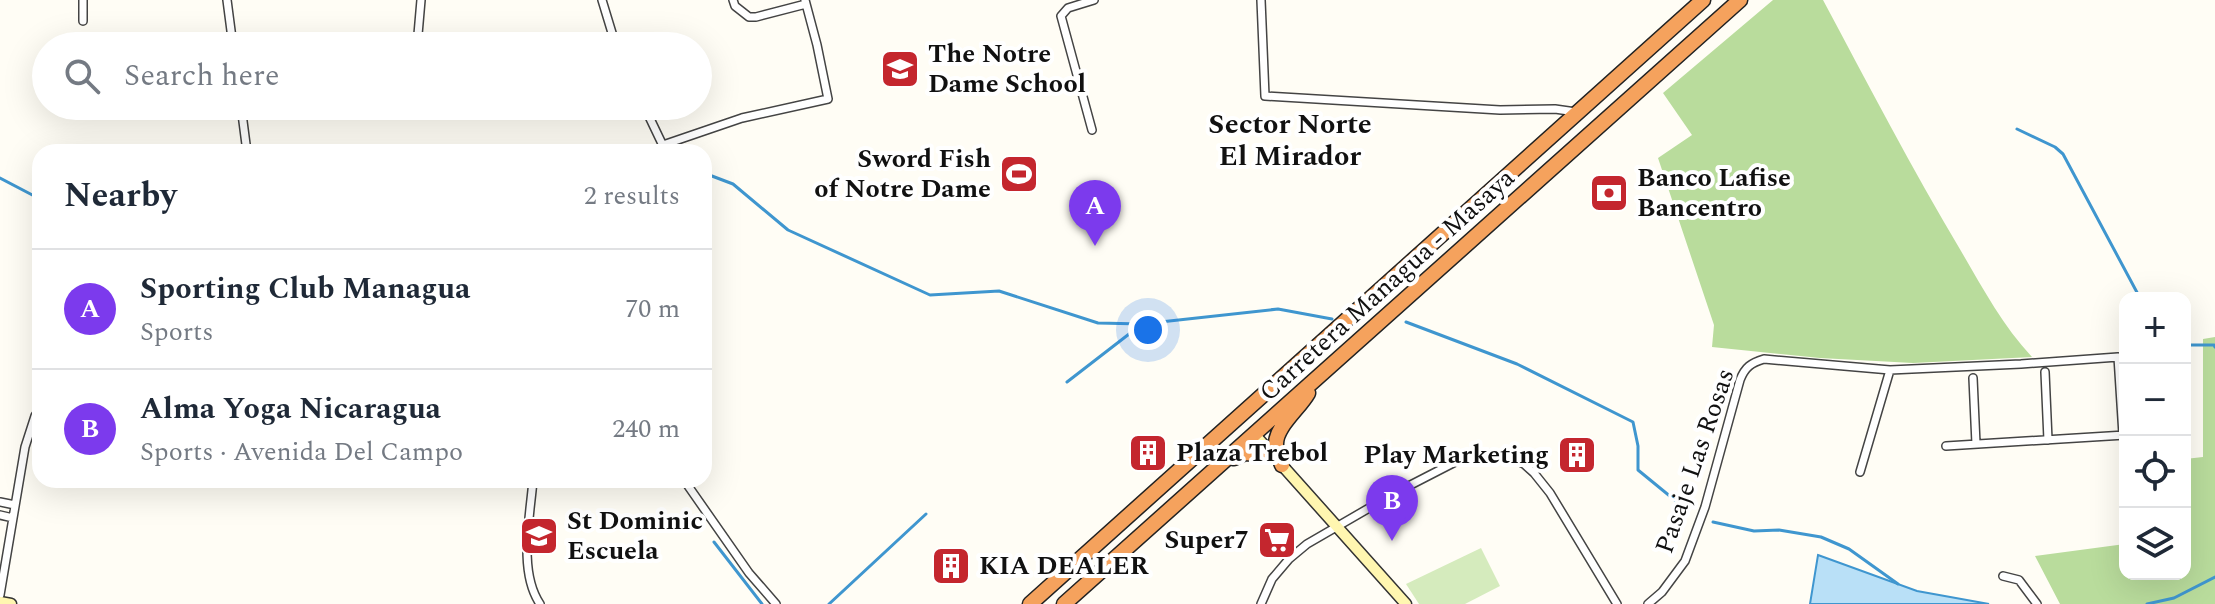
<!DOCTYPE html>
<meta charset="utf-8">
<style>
body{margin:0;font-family:Spectral,serif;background:#f2f2f3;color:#1f2937}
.controls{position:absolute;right:24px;bottom:24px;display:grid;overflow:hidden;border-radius:16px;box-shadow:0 8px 32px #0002}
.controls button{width:72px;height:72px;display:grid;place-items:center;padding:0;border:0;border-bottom:2px solid #e0e1e3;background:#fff;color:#1f2937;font:40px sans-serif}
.you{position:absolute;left:1148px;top:330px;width:28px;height:28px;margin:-20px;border:6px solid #fff;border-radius:50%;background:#1a73e8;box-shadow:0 0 0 12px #1a73e833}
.badge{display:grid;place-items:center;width:52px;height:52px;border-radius:50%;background:#7c3aed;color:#fff;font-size:26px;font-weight:700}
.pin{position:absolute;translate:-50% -66px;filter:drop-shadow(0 2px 4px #0008)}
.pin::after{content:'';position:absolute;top:42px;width:28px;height:24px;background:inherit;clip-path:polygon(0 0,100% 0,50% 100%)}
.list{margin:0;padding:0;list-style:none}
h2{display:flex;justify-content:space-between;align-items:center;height:104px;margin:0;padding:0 32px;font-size:34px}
h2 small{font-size:26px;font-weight:400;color:#747a83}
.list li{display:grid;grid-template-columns:52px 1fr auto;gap:24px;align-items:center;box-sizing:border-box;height:120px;padding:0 32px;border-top:2px solid #e0e1e3}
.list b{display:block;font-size:30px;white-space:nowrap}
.list p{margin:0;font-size:26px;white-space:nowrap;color:#747a83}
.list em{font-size:26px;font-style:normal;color:#747a83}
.icon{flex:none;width:44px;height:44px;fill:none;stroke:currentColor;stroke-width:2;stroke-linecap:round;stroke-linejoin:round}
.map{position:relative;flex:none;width:2215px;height:604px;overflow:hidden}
.search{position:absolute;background:#fff;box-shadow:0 8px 32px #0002;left:32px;top:32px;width:680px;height:88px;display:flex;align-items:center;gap:20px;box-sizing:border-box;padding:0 28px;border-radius:44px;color:#747a83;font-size:30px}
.panel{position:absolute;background:#fff;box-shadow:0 8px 32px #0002;left:32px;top:144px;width:680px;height:344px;border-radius:24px}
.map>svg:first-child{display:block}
.green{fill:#d5ebbd}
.forest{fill:#b9dc9c}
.water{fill:#b9e0f7;stroke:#3f96cf;stroke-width:2}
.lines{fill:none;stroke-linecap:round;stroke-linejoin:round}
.stream{stroke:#3f96cf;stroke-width:3}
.street-casing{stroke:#444;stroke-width:10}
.secondary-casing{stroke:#333;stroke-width:13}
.highway-casing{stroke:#222;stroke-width:17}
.street{stroke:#fff;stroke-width:7}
.secondary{stroke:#fff6b0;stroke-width:10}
.highway{stroke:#f5a25d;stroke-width:14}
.labels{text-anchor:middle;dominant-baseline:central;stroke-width:8;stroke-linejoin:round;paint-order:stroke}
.poi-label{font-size:26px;font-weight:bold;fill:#111;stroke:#fff;text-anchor:start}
.street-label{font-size:26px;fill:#111;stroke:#fff}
.neighbourhood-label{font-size:28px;font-weight:bold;fill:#111;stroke:#fff}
</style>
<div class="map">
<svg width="2215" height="604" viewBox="0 0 2215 604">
<rect width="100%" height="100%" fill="#fffdf5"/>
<!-- green -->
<path class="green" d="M1481,548L1500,586L1465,604H1419L1406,584Z"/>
<!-- forest -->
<path class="forest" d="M1773,0H1823C1868,84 1912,169 1961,251C1982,287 2003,326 2032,357L1913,363L1820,358L1712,347L1714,325L1658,158L1692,135L1663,93Z
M2215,337V604H2060L2035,556L2125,544V574H2185V459L2203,457V339Z"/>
<!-- water -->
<path class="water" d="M1036,165V182L1002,183L1001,167Z
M1818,555L1917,591L1989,604H1810Z"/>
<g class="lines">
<!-- stream -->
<path class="stream" d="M2017,129L2055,147L2063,154L2140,298
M615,152H619
M704,173L733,184L788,230L930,295L999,291L1098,323L1142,324
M0,178L40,199
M1406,322L1517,364L1633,422L1638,446V470L1688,511
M2185,345H2214L2215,347
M1067,382L1142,324L1278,309L1332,319
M1713,522L1754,531L1779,530L1821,537L1849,549L1898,584
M714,542L762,604
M829,604L926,514
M2147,604L2174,598L2215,577"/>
<!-- street casing -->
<g class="street-casing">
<path id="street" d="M227,0L233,46
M602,0L616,46
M733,0L735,6L749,17H756L806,4
M1261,0L1265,96L1500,110L1555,109L1576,112
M83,21V0
M417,46L421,0
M241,106L247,152
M644,106L666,152
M1092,130L1061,16L1068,8L1094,0
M663,145L742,118L828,99L817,45L805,0
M2045,372L2048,440
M1973,378L1976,444
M1946,446L2125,435
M1860,472L1890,370
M533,480C530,518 518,571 540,604
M684,480L749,573L776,604
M0,502L15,505
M0,515L13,518
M2003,576L2019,580L2037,604
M0,595L25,447L35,416L40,409
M1261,604L1272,579L1289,559L1307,544L1395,493L1463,458L1486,453L1502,454L1524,464L1534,473L1550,493L1617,604
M1648,604L1662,592L1685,561L1705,507L1740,380C1745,367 1751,363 1764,359L1890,370L2021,364L2118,357L2123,435"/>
</g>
<!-- secondary casing -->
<g class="secondary-casing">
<path id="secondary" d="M1255,435L1406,604
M0,602L11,604"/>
</g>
<!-- highway casing -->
<g class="highway-casing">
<path id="highway" d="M1234,458L1245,453L1273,455
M1282,465C1280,459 1276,451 1276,445C1275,427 1299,409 1308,393
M1030,604L1703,0
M1064,604L1740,0"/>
</g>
<!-- street -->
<use href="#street" class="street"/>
<!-- secondary -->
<use href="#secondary" class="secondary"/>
<!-- highway -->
<use href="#highway" class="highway"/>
</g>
<!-- icons -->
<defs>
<g id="school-square" transform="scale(2)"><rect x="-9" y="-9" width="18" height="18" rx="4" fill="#c4262e" stroke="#fff"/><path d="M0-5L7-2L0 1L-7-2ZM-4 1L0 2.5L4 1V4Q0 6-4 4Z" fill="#fff"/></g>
<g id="stadium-square" transform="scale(2)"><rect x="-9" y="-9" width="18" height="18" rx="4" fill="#c4262e" stroke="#fff"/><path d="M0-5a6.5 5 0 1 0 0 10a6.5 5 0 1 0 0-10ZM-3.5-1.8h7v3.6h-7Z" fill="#fff"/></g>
<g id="bank-square" transform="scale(2)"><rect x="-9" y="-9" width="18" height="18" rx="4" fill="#c4262e" stroke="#fff"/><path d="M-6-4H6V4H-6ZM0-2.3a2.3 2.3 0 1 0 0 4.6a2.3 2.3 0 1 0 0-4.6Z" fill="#fff"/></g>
<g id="building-square" transform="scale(2)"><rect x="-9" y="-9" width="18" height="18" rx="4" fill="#c4262e" stroke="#fff"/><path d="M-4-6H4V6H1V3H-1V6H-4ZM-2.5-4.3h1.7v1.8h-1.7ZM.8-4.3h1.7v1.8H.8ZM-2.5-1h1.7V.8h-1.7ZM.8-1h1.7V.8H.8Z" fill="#fff"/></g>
<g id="supermarket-square" transform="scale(2)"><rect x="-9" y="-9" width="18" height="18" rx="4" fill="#c4262e" stroke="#fff"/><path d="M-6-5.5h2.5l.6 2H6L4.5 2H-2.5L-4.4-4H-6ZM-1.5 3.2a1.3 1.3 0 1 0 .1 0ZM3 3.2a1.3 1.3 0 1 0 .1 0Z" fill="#fff"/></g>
</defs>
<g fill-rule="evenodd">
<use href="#school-square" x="900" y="69"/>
<use href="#stadium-square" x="1019" y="174"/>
<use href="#bank-square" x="1609" y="193"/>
<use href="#building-square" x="1148" y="453"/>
<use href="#building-square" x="1577" y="455"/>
<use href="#school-square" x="539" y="536"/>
<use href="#supermarket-square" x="1277" y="540"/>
<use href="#building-square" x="951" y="566"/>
</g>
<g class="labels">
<!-- poi labels -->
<g class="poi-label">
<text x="928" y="54">The Notre<tspan x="928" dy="30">Dame School</tspan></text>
<text x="991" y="159" text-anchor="end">Sword Fish<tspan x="991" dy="30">of Notre Dame</tspan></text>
<text x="1637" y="178">Banco Lafise<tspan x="1637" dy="30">Bancentro</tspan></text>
<text x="1176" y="453">Plaza Trebol</text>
<text x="1549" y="455" text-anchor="end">Play Marketing</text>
<text x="567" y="521">St Dominic<tspan x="567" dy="30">Escuela</tspan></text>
<text x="1249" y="540" text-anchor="end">Super7</text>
<text x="979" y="566">KIA DEALER</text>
</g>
<!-- street labels -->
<g class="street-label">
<text transform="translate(1387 285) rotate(-42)">Carretera Managua - Masaya</text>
<text transform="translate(1695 461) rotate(-71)">Pasaje Las Rosas</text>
</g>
<!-- neighbourhood labels -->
<g class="neighbourhood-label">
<text x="1290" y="124">Sector Norte<tspan x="1290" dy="32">El Mirador</tspan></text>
</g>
</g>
</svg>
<div class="controls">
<button>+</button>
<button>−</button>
<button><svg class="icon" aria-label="locate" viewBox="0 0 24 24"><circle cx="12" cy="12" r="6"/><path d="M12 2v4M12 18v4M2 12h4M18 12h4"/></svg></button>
<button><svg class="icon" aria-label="layers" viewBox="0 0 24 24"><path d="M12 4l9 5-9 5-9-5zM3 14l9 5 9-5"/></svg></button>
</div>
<div class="you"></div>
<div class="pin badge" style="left:1095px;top:246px">A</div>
<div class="pin badge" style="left:1392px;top:541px">B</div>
<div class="search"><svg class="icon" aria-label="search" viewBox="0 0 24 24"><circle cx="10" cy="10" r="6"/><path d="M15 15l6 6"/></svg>Search here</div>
<section class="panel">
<h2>Nearby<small>2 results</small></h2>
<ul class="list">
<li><span class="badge">A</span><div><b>Sporting Club Managua</b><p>Sports</p></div><em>70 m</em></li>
<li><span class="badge">B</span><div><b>Alma Yoga Nicaragua</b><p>Sports · Avenida Del Campo</p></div><em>240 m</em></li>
</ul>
</section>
</div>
